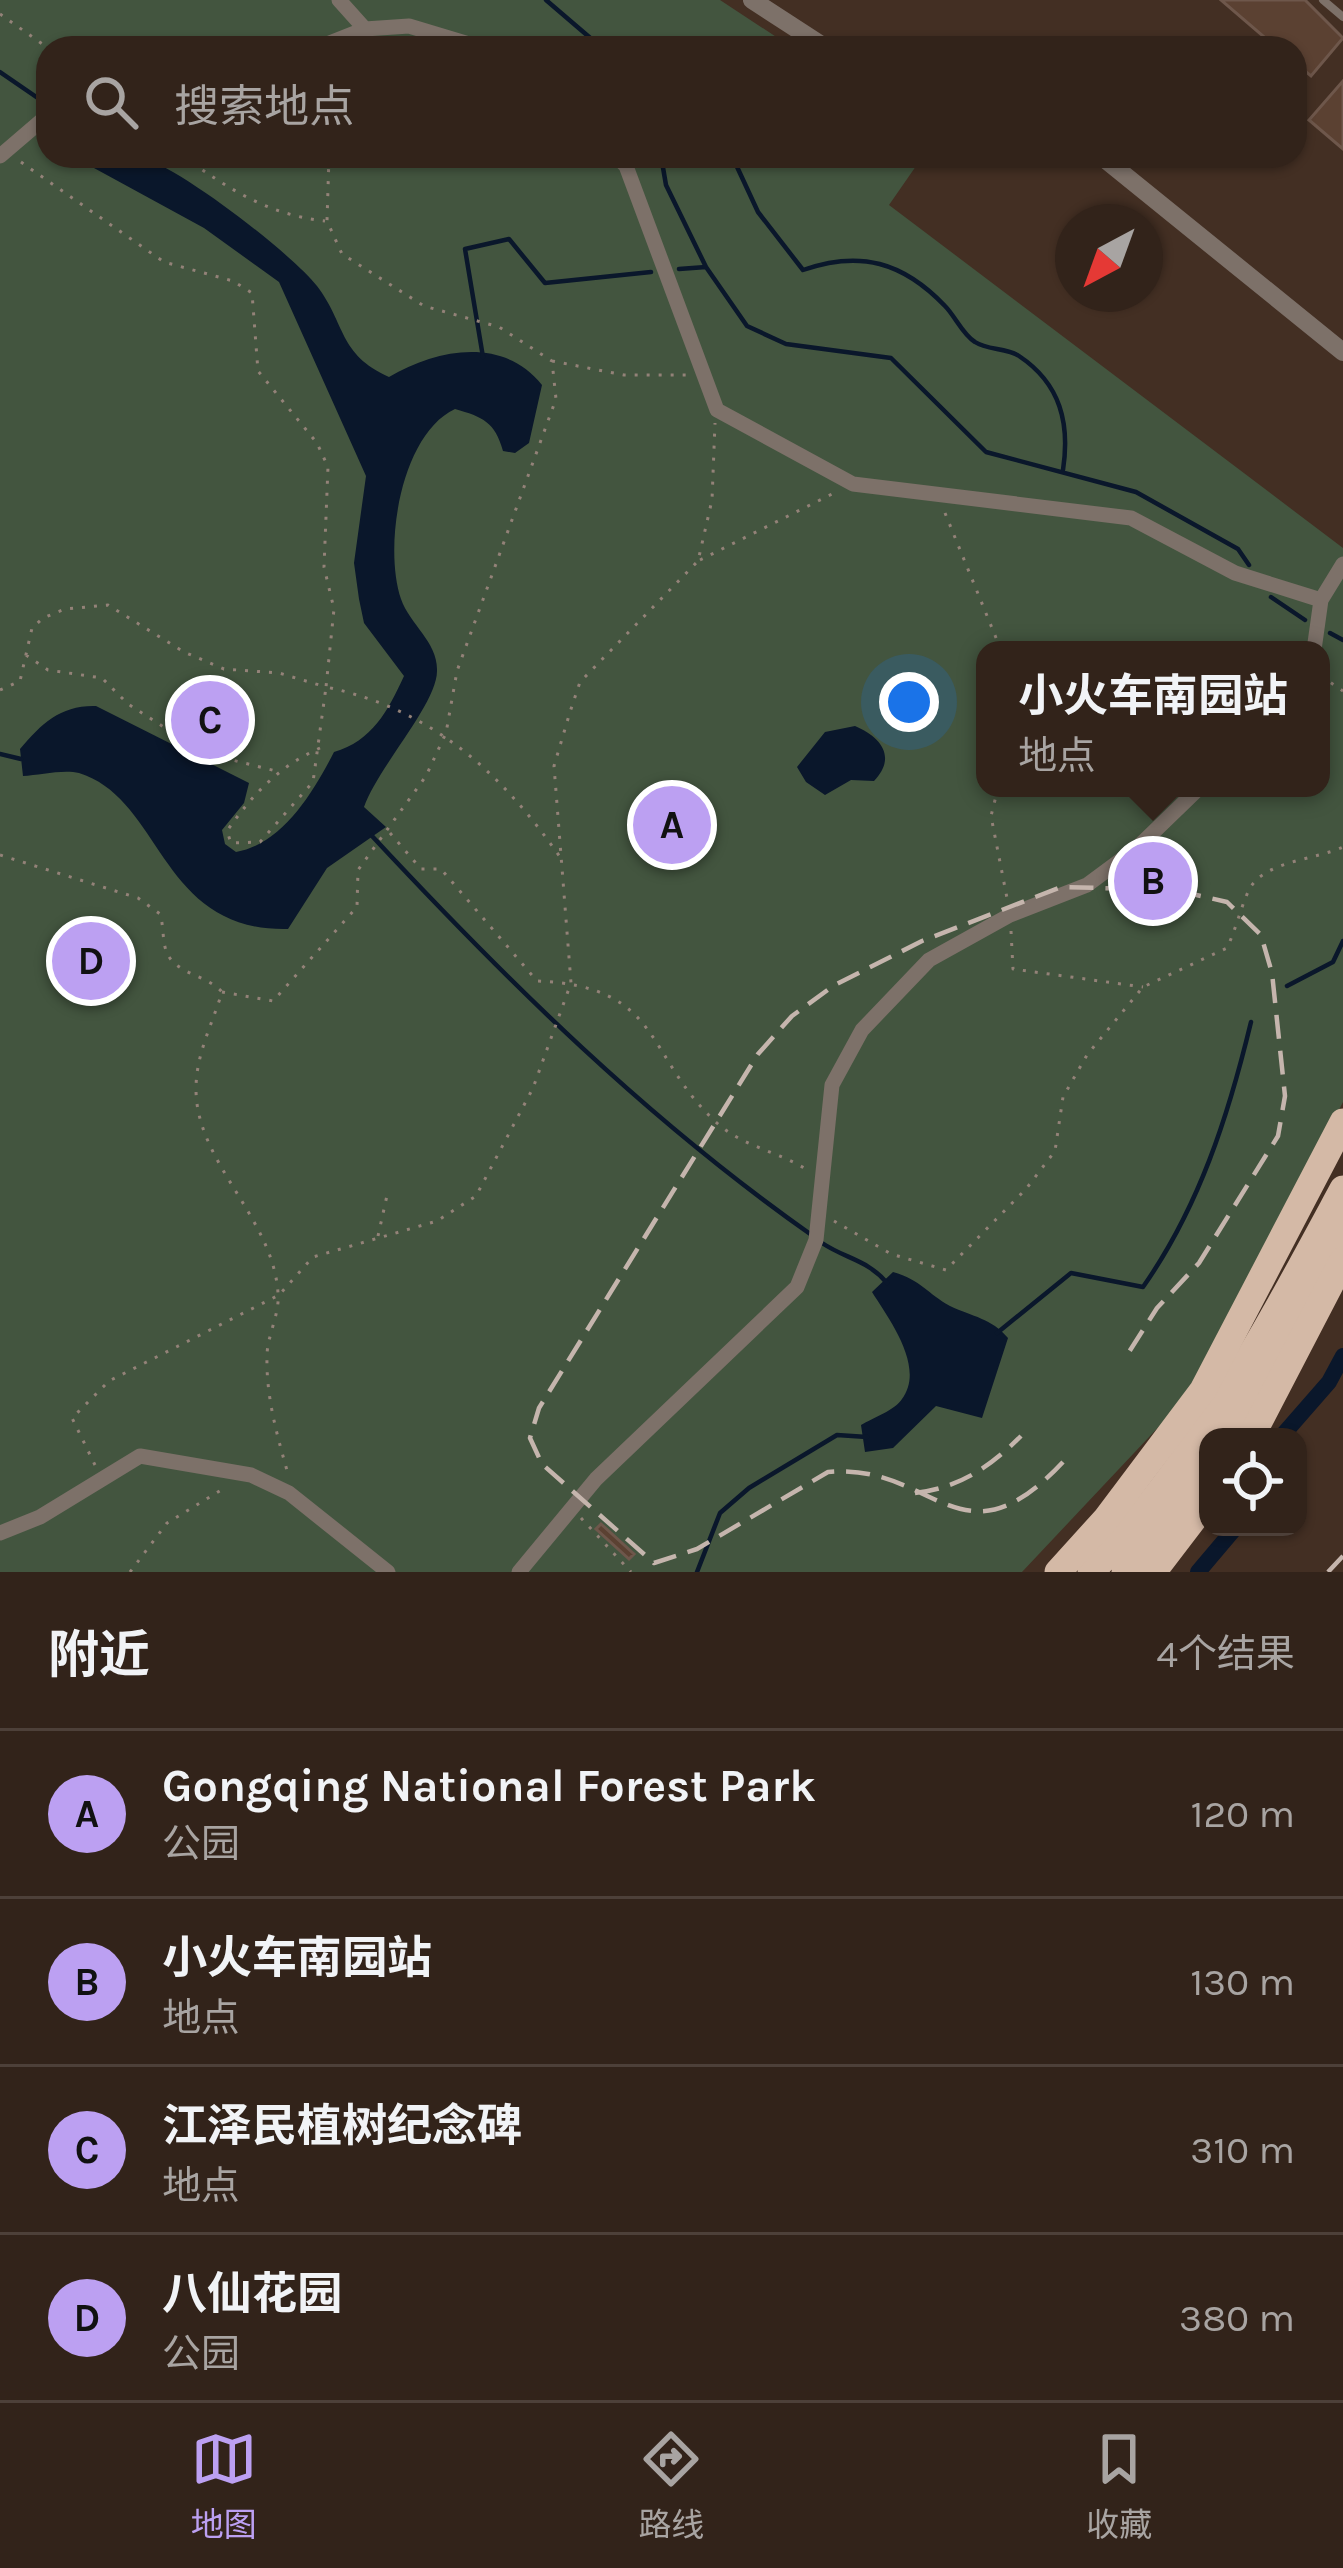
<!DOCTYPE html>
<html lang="zh">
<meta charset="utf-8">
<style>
body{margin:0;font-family:Karla,"Noto Sans SC",sans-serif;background:#3d2f27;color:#f1f3f6}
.controls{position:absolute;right:36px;bottom:36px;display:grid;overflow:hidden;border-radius:24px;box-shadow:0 3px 9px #0004}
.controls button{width:108px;height:108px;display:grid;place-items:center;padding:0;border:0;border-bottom:3px solid #4d4039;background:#32231a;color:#f1f3f6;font:60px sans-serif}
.compass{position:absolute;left:1055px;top:204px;width:108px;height:108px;border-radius:50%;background:#32231a;box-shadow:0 3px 9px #0004;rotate:221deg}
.you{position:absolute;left:909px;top:702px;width:42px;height:42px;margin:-30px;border:9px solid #fff;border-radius:50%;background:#1a73e8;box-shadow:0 0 0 18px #1a73e833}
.badge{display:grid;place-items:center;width:78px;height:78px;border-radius:50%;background:#bca0f2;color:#111;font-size:39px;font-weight:700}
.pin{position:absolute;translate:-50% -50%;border:6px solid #fff;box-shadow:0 3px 12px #0006}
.popup{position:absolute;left:976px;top:641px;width:354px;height:156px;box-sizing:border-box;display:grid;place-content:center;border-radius:24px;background:#32231a;filter:drop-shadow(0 3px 9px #0005);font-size:39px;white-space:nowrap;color:#a8a4a2}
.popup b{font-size:45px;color:#f1f3f6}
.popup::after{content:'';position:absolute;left:50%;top:100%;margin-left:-24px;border:24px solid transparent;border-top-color:#32231a}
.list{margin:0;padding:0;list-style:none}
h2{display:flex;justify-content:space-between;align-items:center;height:156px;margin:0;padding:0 48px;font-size:51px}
h2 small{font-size:39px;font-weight:400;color:#a8a4a2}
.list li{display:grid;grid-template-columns:78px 1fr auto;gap:36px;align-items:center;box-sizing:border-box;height:168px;padding:0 48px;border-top:3px solid #4d4039}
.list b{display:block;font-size:45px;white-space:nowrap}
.list p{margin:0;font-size:39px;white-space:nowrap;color:#a8a4a2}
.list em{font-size:39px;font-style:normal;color:#a8a4a2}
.icon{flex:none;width:66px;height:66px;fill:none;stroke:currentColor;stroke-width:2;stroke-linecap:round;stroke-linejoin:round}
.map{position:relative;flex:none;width:1343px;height:1572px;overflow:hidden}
.search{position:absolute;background:#32231a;box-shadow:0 3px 9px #0004;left:36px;right:36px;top:36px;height:132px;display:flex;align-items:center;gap:30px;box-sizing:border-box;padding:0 42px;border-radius:36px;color:#a8a4a2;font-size:45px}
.sheet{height:828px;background:#32231a}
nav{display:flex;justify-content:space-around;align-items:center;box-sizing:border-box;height:168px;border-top:3px solid #4d4039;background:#32231a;font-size:33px;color:#a8a4a2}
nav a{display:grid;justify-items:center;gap:6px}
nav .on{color:#bca0f2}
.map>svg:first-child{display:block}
.green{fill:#43553f;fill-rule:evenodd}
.water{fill:#0a172b}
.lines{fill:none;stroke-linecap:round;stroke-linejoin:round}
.stream{stroke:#0a172b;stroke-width:4.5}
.canal{stroke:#0a172b;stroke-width:16}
.building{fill:#5b4132;stroke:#6e574b;stroke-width:3}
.path{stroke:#938278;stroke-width:3;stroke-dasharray:3 9;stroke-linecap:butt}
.service{stroke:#7d7169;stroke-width:8}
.minor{stroke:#7d7169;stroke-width:15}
.tertiary{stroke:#7d7169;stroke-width:18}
.trunk{stroke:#d4b9a6;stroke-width:27}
.rail{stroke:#c5b5ad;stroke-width:4.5;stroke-dasharray:24 12;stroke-linecap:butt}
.trunk-bridge{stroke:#d4b9a6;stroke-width:27}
</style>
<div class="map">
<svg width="1343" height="1572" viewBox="0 0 1343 1572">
<rect width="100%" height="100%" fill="#432f23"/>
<!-- green -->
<path class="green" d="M0,0H720L793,48H48V156H923L889,205L1343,548V1102L1198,1385L1022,1572H0ZM985,650H1321V788H985Z"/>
<!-- water -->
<path class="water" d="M72,156C92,156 117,152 137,156C175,163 292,254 317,286C346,324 338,354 389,377C437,349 503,336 542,385L529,443L515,453L503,451C495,422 483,417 455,409C401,434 383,546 401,599C410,625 438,642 437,671C437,704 378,767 364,807L386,827L327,868L288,929C159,932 163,799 79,773C64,769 39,775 23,776L20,749C42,723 61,705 96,706L249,783L244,803L222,830L225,844L236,852C282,844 313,793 334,752C372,741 388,711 404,676L364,623L359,599L354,563L366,476L279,282L204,228Z
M855,726C881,737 897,757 874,781L851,780L825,795L806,782L797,767L825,732Z
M893,1272C921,1280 928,1294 950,1306C973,1317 991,1318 1008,1338L982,1418L936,1406L893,1448L865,1452L861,1425C873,1418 895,1410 902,1399C926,1367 888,1318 872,1292Z"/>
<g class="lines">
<!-- stream -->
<path class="stream" d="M546,0L602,48
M0,72L48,105
M661,156L666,185L706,267
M732,156L758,212L803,270C860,250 903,262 945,306C955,316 963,335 975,342C987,350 1007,348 1019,356C1061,384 1070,424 1063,470
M679,269L706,267L747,326L786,344L891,358L986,452L1136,492L1238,549L1249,565
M483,357L465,249L509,239L545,283L651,272
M1271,597L1305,620
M1330,633L1343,640
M0,754L21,759
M372,836C509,983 648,1120 813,1236
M1287,986L1333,962L1343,941
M822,1243C846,1259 868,1260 887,1283
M997,1333L1071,1273L1143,1287C1199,1207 1228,1117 1251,1022
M697,1572L720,1513L749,1488L837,1435L867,1437"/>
<!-- canal -->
<path class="canal" d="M1281,1437L1329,1382L1343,1356
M1198,1572L1236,1527"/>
</g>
<!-- building -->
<path class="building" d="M1221,0H1305L1343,38L1311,76L1295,63V48H1277Z
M1343,81V149L1309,120Z
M1134,877H1171V886L1134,885Z
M601,1524L634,1554L629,1559L596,1529Z"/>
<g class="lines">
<!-- path -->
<path class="path" d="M0,14L48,48
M183,156C228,189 269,215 325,221
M552,361L624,375H689
M945,513L1001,650
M700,560L836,492
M26,655L48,670L102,678L128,704L204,753L276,771
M1321,676L1343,691
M0,690L20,681L32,628L43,618L65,609L108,605L184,652L224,669L279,673L326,687L334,609L324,567L328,467L317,443L258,371L252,293L233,281L164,262L18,160
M320,748C279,766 252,795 227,831L231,843L260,842L313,782L326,687C431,709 500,771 560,857
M998,788L991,816L1007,898
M390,833L421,869H441L537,981C664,986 644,1057 718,1124C744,1147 780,1152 809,1171
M0,855L138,898L160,914C164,926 162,942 167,953C176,974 207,975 222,992C212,1025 196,1054 196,1089C196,1163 273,1217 278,1293C280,1314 267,1336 267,1356C266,1397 277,1435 288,1474
M1011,931L1013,969L1143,987
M222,992L273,1001L357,907L358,870L426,776L446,733L457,671L556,399L552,361L499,327L424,306L342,254L327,221L329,156
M834,1221L891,1254L946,1270L1026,1189L1055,1151L1063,1097L1087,1055L1143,987L1227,948C1236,929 1240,910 1248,892C1261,861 1315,860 1343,847
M378,1236L388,1191
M95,1465L72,1418L109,1381L279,1295L313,1257L437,1221L476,1196L533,1088L571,983L554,766L570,712L580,682L698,561L712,500L715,423
M581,1518L631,1572
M130,1572L167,1523L226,1487"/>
<!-- service -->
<path class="service" d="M1323,0L1343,17"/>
<!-- minor -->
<path class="minor" d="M339,0L365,29
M317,48L365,29L409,26L482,48
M0,156L48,115
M616,156L626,166L717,410L853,484L1131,518L1235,573L1321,600
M1314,650L1321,600L1343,564
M0,1533L40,1517L140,1456L251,1475L289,1493L388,1572
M519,1572L596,1479L797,1287L816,1240L832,1085L862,1030L929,960L1010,915L1087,885L1137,848L1199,788"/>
<!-- tertiary -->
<path class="tertiary" d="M752,0L826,48
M1101,156L1343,352"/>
<!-- trunk -->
<path class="trunk" d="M1226,1437L1343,1230
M1091,1572C1199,1460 1270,1324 1343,1189
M1125,1572L1208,1466
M1153,1572L1208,1500"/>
<!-- rail -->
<path class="rail" d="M1063,1462C960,1572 934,1462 828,1472L697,1549L654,1563L542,1464L530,1438L539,1408L758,1054L792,1016L833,986L922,941L1061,887L1175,890L1227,902L1261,935L1272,973L1285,1096L1278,1136L1199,1263L1157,1308L1129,1352
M915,1493C959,1488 990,1467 1021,1436
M1328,1572L1343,1556"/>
<!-- trunk-bridge -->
<path class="trunk-bridge" d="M1251,1437L1343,1260
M1058,1572L1106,1519L1203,1390L1343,1122"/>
</g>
</svg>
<div class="controls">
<button><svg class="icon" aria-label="locate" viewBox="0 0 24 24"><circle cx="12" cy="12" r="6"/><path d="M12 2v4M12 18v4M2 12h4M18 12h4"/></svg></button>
</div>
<svg class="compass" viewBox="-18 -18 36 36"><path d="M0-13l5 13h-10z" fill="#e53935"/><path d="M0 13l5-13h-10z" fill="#a8a4a2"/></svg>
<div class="you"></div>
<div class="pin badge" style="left:672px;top:825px">A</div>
<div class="pin badge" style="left:1153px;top:881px">B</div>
<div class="popup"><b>小火车南园站</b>地点</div>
<div class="pin badge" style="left:210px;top:720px">C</div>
<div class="pin badge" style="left:91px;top:961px">D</div>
<div class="search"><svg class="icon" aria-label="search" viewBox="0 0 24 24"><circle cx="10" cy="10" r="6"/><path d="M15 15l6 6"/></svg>搜索地点</div>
</div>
<section class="sheet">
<h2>附近<small>4个结果</small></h2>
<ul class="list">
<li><span class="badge">A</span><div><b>Gongqing National Forest Park</b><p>公园</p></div><em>120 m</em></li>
<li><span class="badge">B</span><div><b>小火车南园站</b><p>地点</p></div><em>130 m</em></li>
<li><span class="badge">C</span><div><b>江泽民植树纪念碑</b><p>地点</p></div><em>310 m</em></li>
<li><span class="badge">D</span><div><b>八仙花园</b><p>公园</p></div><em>380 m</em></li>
</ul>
</section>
<nav>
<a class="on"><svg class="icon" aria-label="map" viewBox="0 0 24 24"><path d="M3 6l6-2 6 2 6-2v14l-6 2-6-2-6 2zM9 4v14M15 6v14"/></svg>地图</a>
<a><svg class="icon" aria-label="directions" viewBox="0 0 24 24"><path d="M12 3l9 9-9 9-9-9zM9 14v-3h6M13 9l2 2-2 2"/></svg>路线</a>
<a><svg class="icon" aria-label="saved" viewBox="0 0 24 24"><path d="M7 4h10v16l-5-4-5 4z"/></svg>收藏</a>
</nav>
